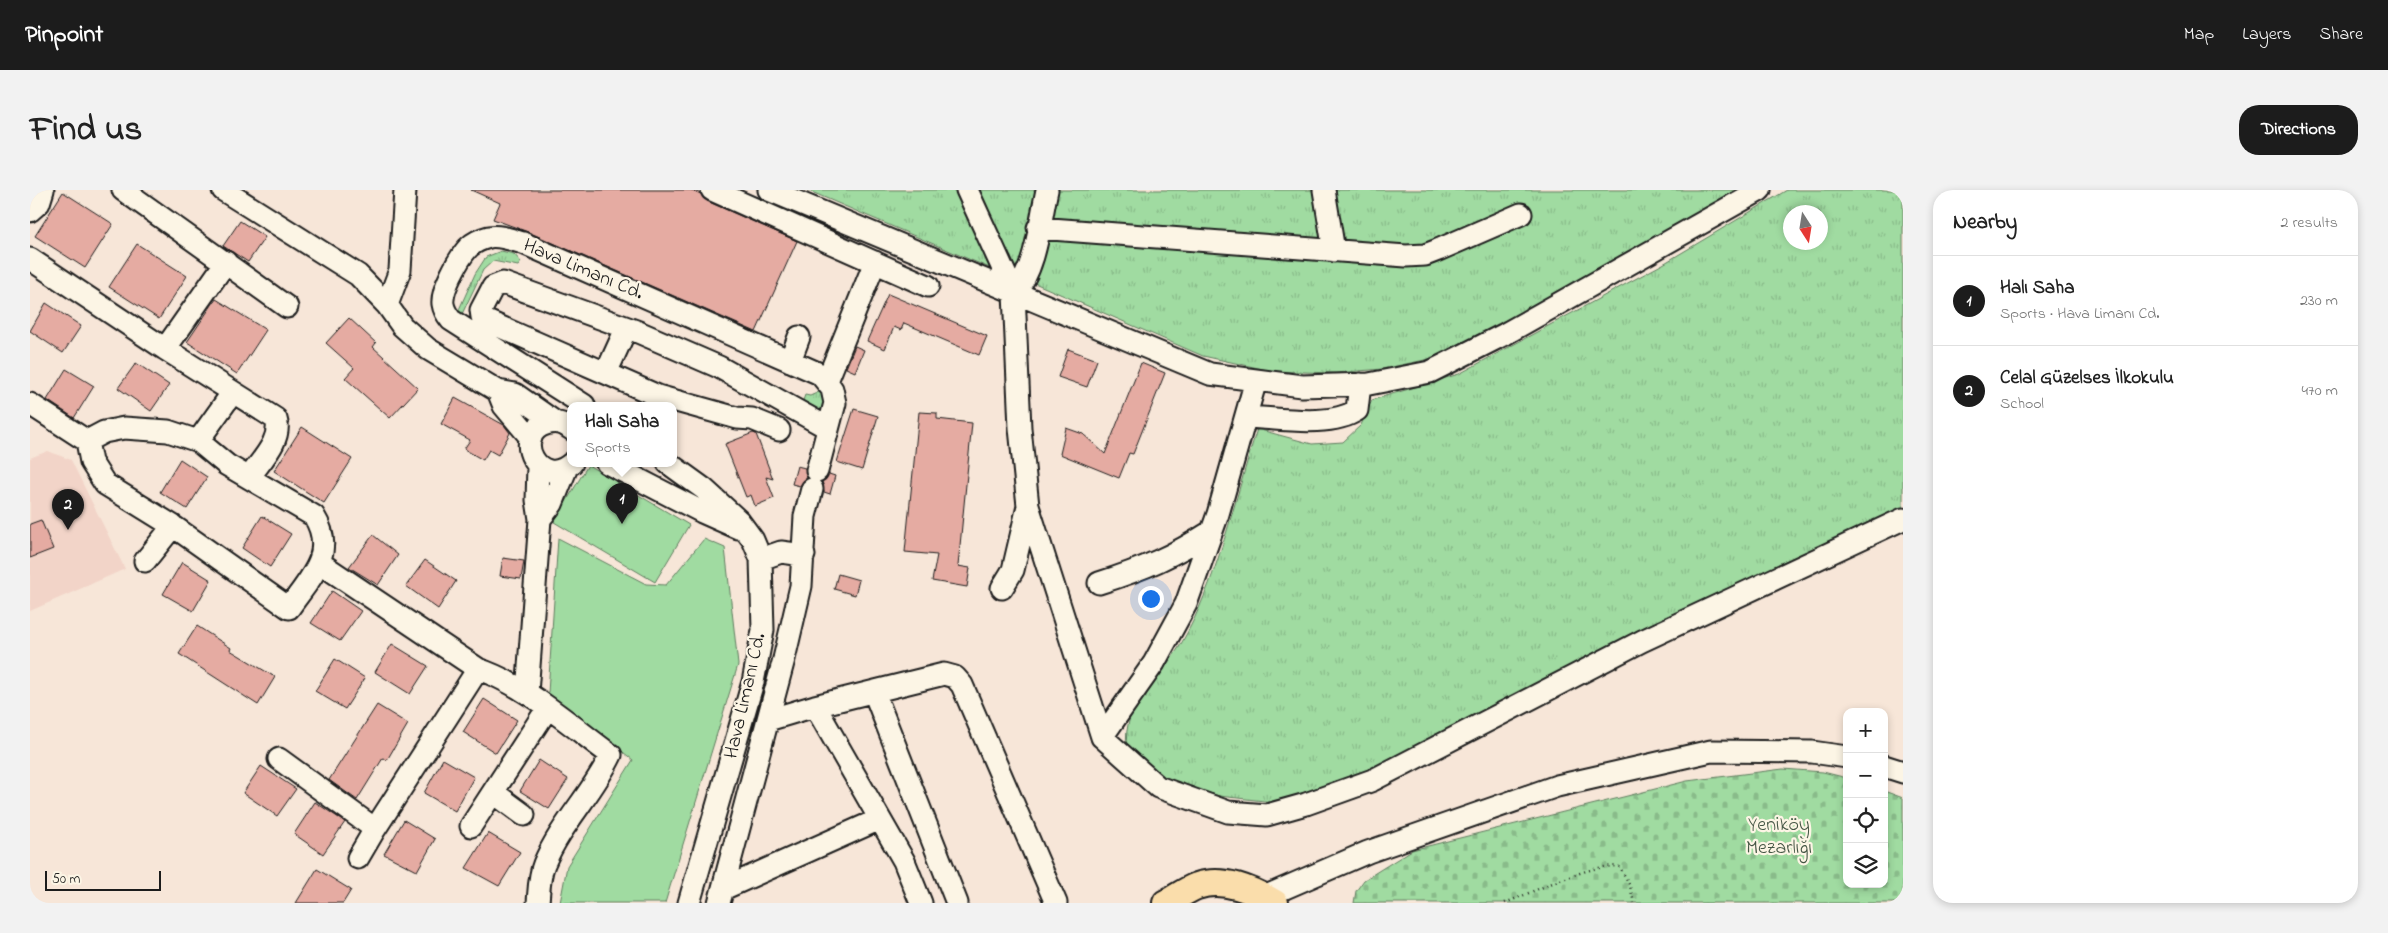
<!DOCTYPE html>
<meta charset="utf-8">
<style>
body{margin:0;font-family:"Indie Flower",sans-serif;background:#f2f2f2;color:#222}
.controls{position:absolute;right:15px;bottom:15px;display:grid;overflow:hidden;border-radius:10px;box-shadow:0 2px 8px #0003}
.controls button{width:45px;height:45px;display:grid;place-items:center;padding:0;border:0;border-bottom:1px solid #e0e0e0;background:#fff;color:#222;font:25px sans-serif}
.compass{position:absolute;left:1753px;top:15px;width:45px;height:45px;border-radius:50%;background:#fff;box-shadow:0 2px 8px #0003;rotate:168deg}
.scale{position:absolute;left:15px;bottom:12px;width:116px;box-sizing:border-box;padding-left:5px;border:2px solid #1c1c1c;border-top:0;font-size:14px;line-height:18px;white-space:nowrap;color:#1c1c1c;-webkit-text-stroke:4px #fcf5e5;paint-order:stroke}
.you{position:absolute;left:1120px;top:408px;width:18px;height:18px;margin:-12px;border:4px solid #fff;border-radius:50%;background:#1a73e8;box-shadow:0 0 0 8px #1a73e833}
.badge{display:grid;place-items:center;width:32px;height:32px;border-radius:50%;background:#1c1c1c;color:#fff;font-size:16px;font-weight:700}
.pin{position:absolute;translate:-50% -41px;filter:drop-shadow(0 1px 2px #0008)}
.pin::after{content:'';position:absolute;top:26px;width:18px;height:15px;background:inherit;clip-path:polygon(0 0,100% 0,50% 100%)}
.popup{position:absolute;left:537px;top:212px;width:110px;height:65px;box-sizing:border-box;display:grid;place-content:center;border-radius:10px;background:#fff;filter:drop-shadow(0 1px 4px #0005);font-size:16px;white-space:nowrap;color:#767676}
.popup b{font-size:19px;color:#222}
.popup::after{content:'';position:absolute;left:50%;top:100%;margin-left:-10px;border:10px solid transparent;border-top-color:#fff}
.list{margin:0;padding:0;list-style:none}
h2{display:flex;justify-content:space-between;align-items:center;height:65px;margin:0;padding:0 20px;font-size:21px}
h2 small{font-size:16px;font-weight:400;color:#767676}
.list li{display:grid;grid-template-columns:32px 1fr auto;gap:15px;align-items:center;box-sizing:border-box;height:90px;padding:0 20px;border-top:1px solid #e0e0e0}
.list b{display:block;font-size:19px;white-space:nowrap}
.list p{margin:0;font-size:16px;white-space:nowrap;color:#767676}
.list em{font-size:16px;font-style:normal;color:#767676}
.icon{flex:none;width:28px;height:28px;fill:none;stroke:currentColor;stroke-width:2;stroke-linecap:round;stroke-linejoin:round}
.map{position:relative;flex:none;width:1873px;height:713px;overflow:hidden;border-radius:20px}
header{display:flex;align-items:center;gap:30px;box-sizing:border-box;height:70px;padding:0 25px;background:#1c1c1c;color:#fff}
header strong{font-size:24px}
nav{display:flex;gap:28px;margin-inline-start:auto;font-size:18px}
.intro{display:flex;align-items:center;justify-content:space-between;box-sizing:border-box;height:120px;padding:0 30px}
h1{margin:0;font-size:35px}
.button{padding:12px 22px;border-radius:20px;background:#1c1c1c;color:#fff;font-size:18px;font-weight:700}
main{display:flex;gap:30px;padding:0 30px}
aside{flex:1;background:#fff;border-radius:20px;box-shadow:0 2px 8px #0003}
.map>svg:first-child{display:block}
.built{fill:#f2d4c8}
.grass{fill:url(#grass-tufts);stroke:#5e7c5e;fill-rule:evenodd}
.cemetery{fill:url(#cemetery-stones);stroke:#5e7c5e}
.park{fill:#a0dba1;stroke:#5e7c5e}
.building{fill:#e5aba2;stroke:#1c1c1c}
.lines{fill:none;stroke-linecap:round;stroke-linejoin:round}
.minor-casing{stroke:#1c1c1c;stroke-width:25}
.major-casing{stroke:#1c1c1c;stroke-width:30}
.path{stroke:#1c1c1c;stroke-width:2.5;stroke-dasharray:1 4;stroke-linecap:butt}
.minor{stroke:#fcf5e5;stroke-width:21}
.major{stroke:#faddab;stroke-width:26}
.labels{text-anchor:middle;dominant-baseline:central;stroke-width:4.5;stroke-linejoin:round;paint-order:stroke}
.street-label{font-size:20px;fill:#1c1c1c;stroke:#fcf5e5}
.park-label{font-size:20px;fill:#454;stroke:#fcf5e5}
</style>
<header>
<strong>Pinpoint</strong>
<nav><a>Map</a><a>Layers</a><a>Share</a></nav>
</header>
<div class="intro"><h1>Find us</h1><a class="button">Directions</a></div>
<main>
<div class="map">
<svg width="1873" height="713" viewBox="0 0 1873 713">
<defs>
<pattern id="grass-tufts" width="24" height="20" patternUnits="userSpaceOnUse" patternTransform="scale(1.25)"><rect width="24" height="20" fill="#a0dba1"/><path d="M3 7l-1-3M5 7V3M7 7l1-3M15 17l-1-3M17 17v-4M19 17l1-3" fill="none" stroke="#89bb8a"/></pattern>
<pattern id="cemetery-stones" width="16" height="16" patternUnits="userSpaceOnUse" patternTransform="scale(1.25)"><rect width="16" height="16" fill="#a0dba1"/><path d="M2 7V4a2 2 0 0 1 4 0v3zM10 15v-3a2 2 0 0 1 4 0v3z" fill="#89bb8a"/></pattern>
</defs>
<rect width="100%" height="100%" fill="#f7e6d8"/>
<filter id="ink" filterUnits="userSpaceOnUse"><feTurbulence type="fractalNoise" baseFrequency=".02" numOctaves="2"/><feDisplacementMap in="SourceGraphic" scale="10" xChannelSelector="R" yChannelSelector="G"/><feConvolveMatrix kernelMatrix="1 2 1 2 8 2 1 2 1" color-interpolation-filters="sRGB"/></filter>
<g filter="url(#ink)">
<!-- built -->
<path class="built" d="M18,261L41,270L95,379L0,421V268Z"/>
<!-- grass -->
<path class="grass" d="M777,0H925L962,79Z
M946,0H1708L1467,136L1409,167L1352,179L1305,183L1242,181L1173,166L986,85Z
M1757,0H1873V320L1338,583L1253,613L1189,606L1132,588L1097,559C1091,513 1129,491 1151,454C1187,392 1205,309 1227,239L1282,254L1313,252L1331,235L1342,210L1429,184L1633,74ZM1760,22H1790V52H1760Z
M471,61L484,64L491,72L488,76L463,71L453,80L432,124H427L445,84L456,67Z
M789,202L795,203V227L771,216L775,205L780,206Z"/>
<!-- cemetery -->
<path class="cemetery" d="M1753,579L1793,582L1817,588V694H1854V601L1873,608V713H1324L1326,701L1334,690L1382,660L1657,591Z"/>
<!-- park -->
<path class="park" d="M558,275L659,335L625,392L524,332Z
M528,348L616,394L636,395L674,349L695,358L708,475L635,713H530L537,676L603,570L518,503Z"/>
<!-- building -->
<path class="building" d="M441,0H661L671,4L677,11L767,51L726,142L498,42L463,29L470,13Z
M33,2L83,34L55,78L5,46Z
M210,31L235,47L218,72L193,56Z
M107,54L157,86L129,129L79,97Z
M858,104L957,146L949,165L874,133L871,140L864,137L855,159L837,151Z
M186,109L236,140L207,184L157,152Z
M16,113L51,136L33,163L0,141Z
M319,128L346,153L343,157L388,198L360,228L315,188L324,178L296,153Z
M825,156L834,160L825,182L816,178Z
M1038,159L1067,170L1057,197L1028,187Z
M106,173L139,195L121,221L88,198Z
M1111,173L1135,183L1103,264L1099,263L1089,288L1030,264L1036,238L1053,244L1075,264Z
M36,179L64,196L44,228L17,210Z
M425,208L474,235L480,243L468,265L459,260L453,270L434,259L440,250L411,234Z
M824,219L848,226L832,280L807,272Z
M889,222L907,223V229L942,233L928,376L940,378L937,397L902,391L907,365L875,362Z
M272,237L322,269L294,313L244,281Z
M723,243L726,244L743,289L736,287L744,308L725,316L721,305L716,307L695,254Z
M150,269L177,287L157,319L130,302Z
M767,276L775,278L777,288L770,296L762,294Z
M799,284L805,286L800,304L794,302L792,292Z
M232,326L261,344L240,377L212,358Z
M11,330L23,359L0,368V334Z
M343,345L368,365L348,395L319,377Z
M473,368L494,371L491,389L470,386Z
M395,370L426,391L408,419L376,396Z
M152,372L181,390L163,421L133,404Z
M808,384L829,390L825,405L804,399Z
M302,401L331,421L310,451L281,433Z
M167,436L201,458L200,460L245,487L228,515L149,464Z
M362,454L398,476L380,504L345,482Z
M305,469L335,488L315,519L285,501Z
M454,509L487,530L466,563L433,542Z
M347,515L378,534L357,570L353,568L327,610L299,590Z
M413,569L444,587L425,621L394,603Z
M509,570L538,589L519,619L490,601Z
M231,576L266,599L247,626L213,603Z
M285,612L315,632L293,664L264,644Z
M374,630L405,649L387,681L354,664Z
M458,643L490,662L469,696L436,678Z
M287,679L321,700L313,713H266Z"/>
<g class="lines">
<!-- minor casing -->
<g class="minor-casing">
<path id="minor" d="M93,0L257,117
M193,0L328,85L357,115L372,136L398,159L468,201L485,204L525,232
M682,0L898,96
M739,0L1180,184L1272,196L1339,194L1400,182L1475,144L1730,0
M937,0L984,103L990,238L998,316L1072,547L1128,597L1198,622L1237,625L1276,614L1343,590L1612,451L1873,329
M1294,0L1304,61
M0,21L9,13L13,0
M1008,38L1376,66L1395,65L1408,60L1491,24
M0,69L135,159L246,229C253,250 230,271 219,288
M984,103C1006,80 1010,31 1017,0
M357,115L370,80L375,0
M135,159L196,72
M760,171L769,147
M576,183L596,139
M797,191L845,72
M468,201L474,216L501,248
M0,214L57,251L61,272L75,294L143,336L259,418C280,388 307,363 284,326L197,275L168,251L138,241L94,238L74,242L57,251
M554,215L421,130C417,125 414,121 413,114C411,100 429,68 438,58C444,52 451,49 459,47C470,45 482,50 493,53L790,184L802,199L805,213L787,281
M1216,227C1247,228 1301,238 1327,220L1330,194
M541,239C534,233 525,231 516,234C480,245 509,302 542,273
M749,240L722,229L707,228L628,206L457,131L452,127L451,120L463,97L473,93L606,141L689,177L798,238
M168,251L203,202
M577,273L672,322L708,338
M638,273L674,299L709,331L723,350L731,369L733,440L723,492L659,713
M510,329L522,314L537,277
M731,369L751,362L774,365
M115,371L143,336
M290,373L448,479C496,495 540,535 581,565C563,603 530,635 514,674C509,686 509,701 508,713
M1069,393C1114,379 1143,366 1182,341
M972,398L983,380L998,316
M844,502L927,713
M497,503L510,329L507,310L508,276
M785,516L874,671L891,713
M738,530L785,516L914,484L925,487L932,495L1026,713
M1072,547L1124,473L1156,414L1188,324L1226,190
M249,569L345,639
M1854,576L1873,582
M464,603L494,625
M441,636L517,519
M328,668L345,639L448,479
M693,699L850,629
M1234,707L1338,662L1527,596L1681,561L1782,562L1817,567
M689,713L754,469L771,396L775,326L782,299"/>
</g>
<!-- major casing -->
<g class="major-casing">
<path id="major" d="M1136,713C1146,708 1156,700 1167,696C1194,687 1222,700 1245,713"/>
</g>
<!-- path -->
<path class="path" d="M1475,713C1501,703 1565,671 1590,677L1600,696L1604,713"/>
<!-- minor -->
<use href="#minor" class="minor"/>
<!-- major -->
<use href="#major" class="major"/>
</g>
</g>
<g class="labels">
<!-- street labels -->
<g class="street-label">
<text transform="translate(553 80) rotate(23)">Hava Limanı Cd.</text>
<text transform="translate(716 506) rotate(-77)">Hava Limanı Cd.</text>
</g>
<!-- park labels -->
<g class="park-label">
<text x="1749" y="635">Yeniköy<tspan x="1749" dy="23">Mezarlığı</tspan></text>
</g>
</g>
</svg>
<div class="controls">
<button>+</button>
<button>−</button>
<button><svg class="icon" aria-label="locate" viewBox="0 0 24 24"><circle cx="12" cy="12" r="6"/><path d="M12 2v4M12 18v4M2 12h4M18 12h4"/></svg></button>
<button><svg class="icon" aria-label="layers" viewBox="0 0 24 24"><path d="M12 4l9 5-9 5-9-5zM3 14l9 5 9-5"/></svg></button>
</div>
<svg class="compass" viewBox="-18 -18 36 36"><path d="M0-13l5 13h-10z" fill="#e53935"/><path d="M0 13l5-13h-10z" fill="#767676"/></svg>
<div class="scale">50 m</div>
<div class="you"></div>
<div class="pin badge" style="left:592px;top:334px">1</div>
<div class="popup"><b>Halı Saha</b>Sports</div>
<div class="pin badge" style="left:38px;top:340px">2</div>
</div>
<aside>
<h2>Nearby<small>2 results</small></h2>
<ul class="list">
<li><span class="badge">1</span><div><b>Halı Saha</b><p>Sports · Hava Limanı Cd.</p></div><em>230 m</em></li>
<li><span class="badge">2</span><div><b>Celal Güzelses İlkokulu</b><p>School</p></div><em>470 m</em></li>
</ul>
</aside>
</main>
